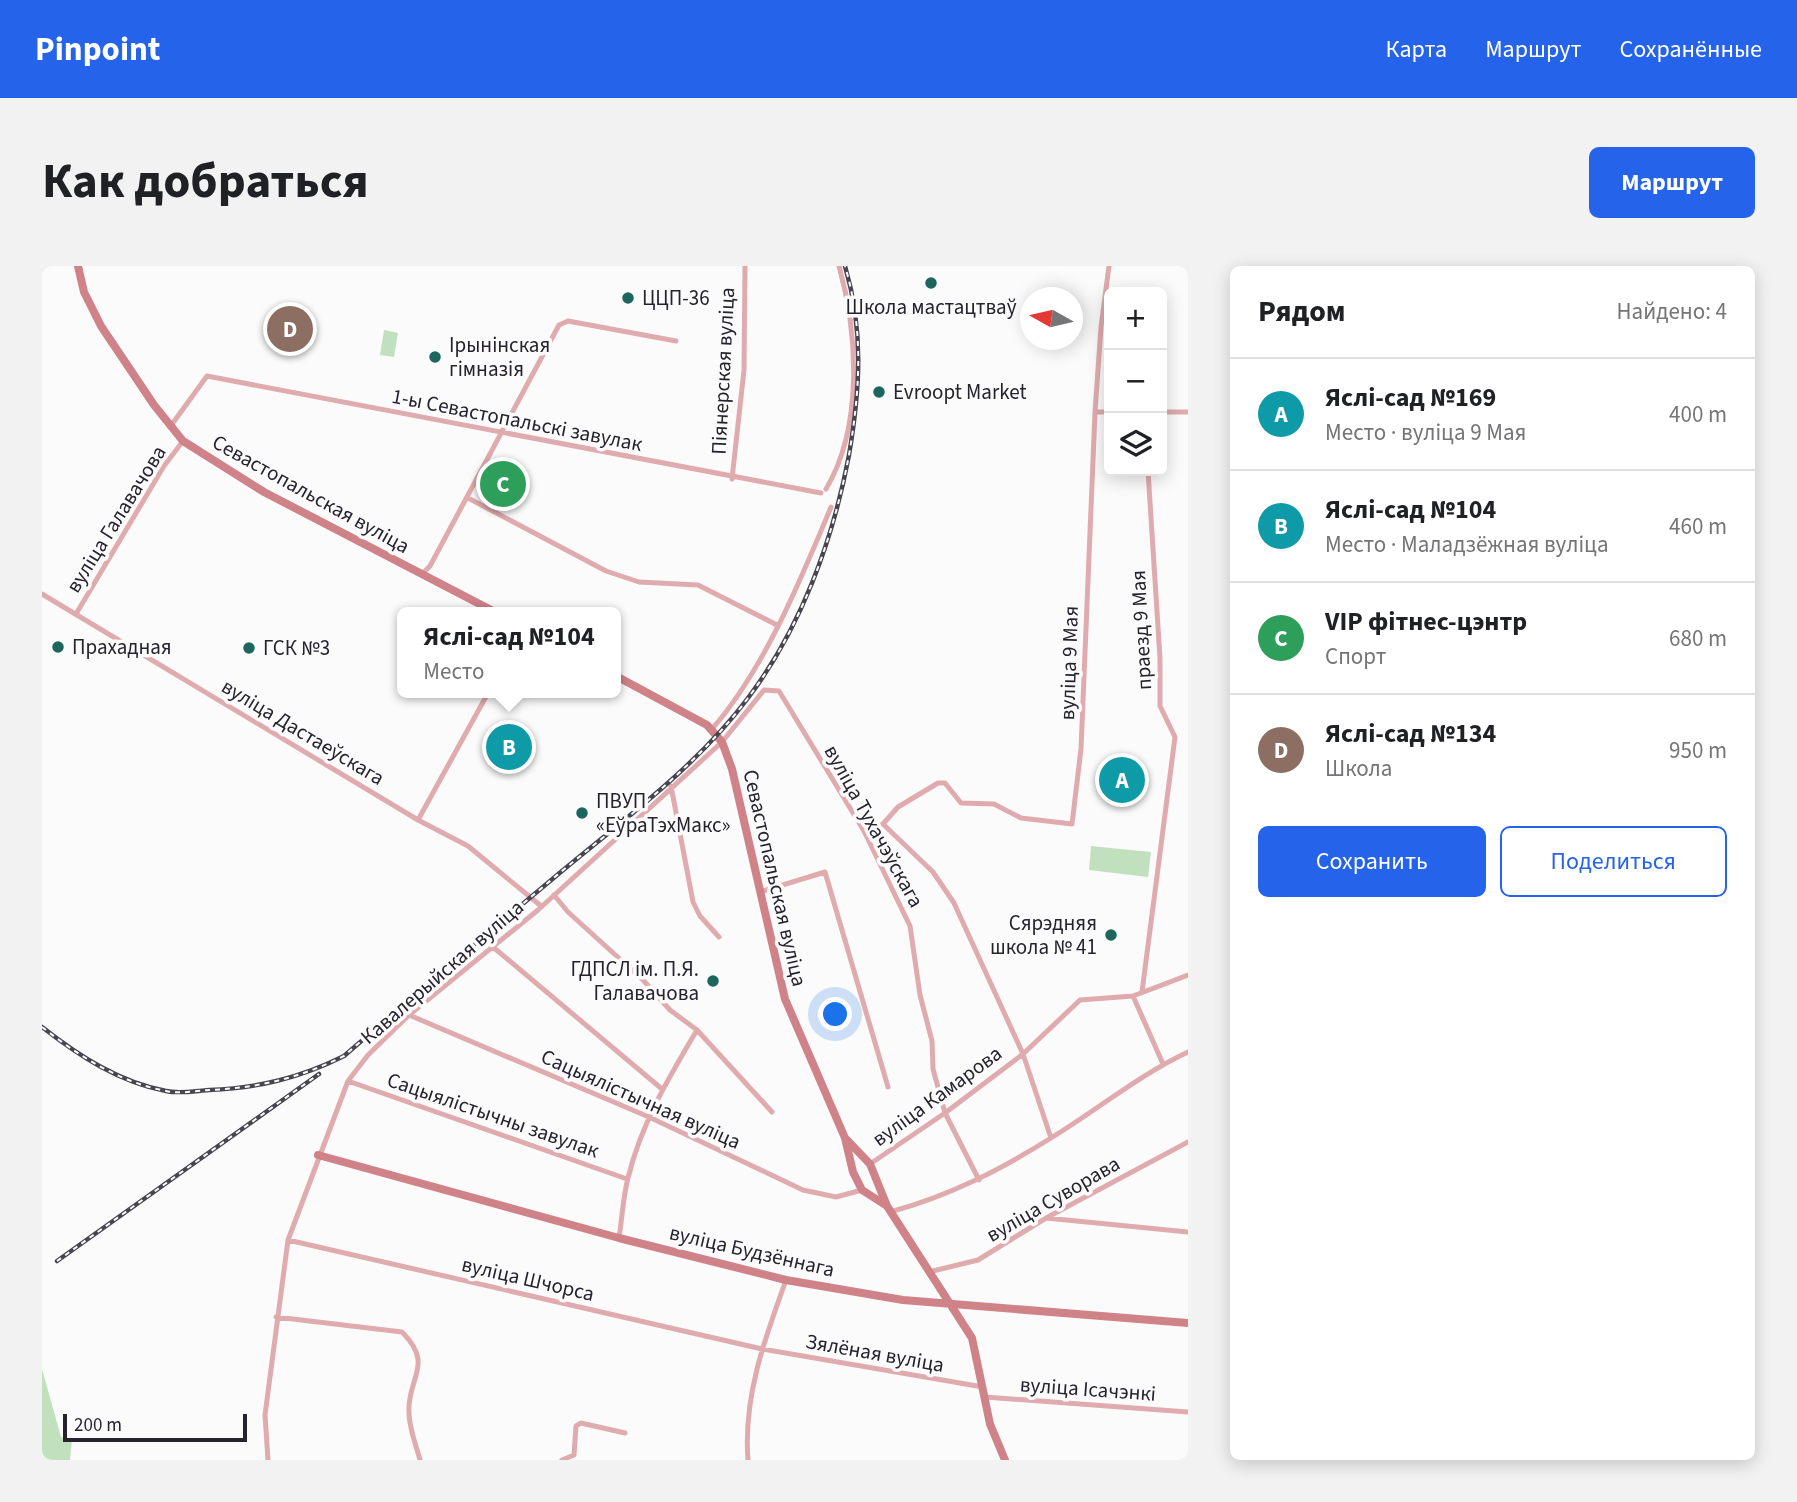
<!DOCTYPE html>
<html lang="ru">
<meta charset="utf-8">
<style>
body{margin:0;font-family:"Source Sans 3",sans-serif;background:#f2f2f2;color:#202124}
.controls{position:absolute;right:21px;top:21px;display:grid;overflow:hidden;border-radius:10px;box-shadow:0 4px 18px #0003}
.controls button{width:63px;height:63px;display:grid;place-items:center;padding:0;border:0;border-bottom:2px solid #e0e0e0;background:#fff;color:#202124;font:35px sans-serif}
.compass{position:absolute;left:978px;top:21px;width:63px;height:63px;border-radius:50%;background:#fff;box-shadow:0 4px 18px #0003;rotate:278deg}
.scale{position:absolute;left:21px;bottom:18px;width:184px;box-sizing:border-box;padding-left:7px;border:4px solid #26232f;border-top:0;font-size:19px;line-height:24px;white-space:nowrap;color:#26232f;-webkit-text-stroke:5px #fbfbfb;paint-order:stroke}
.you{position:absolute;left:794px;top:749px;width:24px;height:24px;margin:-18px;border:5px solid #fff;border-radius:50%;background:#1a73e8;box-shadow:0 0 0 10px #1a73e833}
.badge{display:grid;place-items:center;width:46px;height:46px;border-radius:50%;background:#2563eb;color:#fff;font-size:23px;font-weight:700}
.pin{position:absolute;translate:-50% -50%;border:4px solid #fff;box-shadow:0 2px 7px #0006}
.popup{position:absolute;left:355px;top:341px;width:224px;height:91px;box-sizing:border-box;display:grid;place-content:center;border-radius:10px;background:#fff;filter:drop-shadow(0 2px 5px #0005);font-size:23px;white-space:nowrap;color:#757577}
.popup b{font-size:26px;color:#202124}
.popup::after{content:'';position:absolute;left:50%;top:100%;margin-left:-14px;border:14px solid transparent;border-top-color:#fff}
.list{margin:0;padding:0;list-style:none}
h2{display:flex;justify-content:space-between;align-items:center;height:91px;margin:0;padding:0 28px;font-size:30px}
h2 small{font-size:23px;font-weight:400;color:#757577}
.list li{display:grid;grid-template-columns:46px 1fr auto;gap:21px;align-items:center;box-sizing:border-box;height:112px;padding:0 28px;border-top:2px solid #e0e0e0}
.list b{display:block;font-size:26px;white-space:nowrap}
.list p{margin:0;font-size:23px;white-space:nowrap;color:#757577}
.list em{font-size:23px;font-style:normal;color:#757577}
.actions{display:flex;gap:14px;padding:21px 28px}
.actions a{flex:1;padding:16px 0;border:2px solid #2563eb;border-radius:10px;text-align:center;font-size:24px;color:#2563eb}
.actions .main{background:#2563eb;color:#fff}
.icon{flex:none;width:38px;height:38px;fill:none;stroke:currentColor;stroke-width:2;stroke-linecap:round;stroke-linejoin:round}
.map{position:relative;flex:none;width:1146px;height:1194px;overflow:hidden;border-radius:10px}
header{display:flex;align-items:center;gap:42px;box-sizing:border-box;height:98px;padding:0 35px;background:#2563eb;color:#fff}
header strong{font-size:33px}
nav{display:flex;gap:38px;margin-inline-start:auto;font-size:24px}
.intro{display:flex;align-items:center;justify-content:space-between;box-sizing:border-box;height:168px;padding:0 42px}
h1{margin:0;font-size:49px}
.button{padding:18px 32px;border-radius:10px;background:#2563eb;color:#fff;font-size:24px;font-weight:700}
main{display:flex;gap:42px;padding:0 42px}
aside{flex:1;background:#fff;border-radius:10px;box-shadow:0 4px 18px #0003}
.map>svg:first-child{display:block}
.green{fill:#c1e1be}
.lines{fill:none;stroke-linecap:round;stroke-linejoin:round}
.street{stroke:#e0abae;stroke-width:5}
.secondary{stroke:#cf8388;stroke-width:8}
.rail-casing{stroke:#47454f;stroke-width:4.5}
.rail{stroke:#fbfbfb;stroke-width:2;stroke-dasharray:5;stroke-linecap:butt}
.poi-dot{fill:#1c665d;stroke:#fbfbfb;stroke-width:2.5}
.labels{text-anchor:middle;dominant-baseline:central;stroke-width:7;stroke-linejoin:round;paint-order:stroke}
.poi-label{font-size:21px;fill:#26232f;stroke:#fbfbfb;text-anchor:start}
.street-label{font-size:21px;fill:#26232f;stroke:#fbfbfb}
</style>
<header>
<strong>Pinpoint</strong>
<nav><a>Карта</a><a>Маршрут</a><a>Сохранённые</a></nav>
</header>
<div class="intro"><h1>Как добраться</h1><a class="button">Маршрут</a></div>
<main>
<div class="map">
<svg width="1146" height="1194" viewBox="0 0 1146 1194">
<rect width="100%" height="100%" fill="#fbfbfb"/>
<!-- green -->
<path class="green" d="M342,64L356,67L352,91L338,89Z
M1049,580L1109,586L1106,611L1047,604Z
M0,1103L19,1171L30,1173L28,1194H0Z"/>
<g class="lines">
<!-- street -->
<path class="street" d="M1053,146H1067
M1120,146H1146
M128,161L165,110L779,227
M690,213L702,104L703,0
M784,223C821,161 816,68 797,0
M426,232L564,305L597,316L656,319L735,359
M380,308L388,300L517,59L526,55L634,75
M0,328L376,554L426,580L499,640
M34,348L122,200L141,175
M670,463C723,402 758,315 789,241
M629,520L651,636L658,650L677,671
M376,554L446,427
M841,558L891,606L912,637L981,788L1009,872
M822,565L841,558L856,541L896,517H903L919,537L952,538L979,552L1030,558L1039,483L1053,146L1059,61L1067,0
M718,626L783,606L846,821
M512,629L526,646L601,714L628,744L655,764L730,846
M451,681L620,823
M1100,726L1133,471L1118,440V392L1106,205
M1091,730L1121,798
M367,749L607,851L761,924L794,931L820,924
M306,815L585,913
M828,898L903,847L981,788L1038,734L1091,730L1146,709
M848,946C907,930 958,904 1009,872C1055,844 1097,809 1146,786
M1004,952L1146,966
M577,972C580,953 581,931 586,912C599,858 627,811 655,764
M246,974L720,1083L941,1121
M887,1006L936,994L1004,952L1146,876
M234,1051L360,1066C393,1099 365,1112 367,1146C367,1162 374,1179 378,1194
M943,1131L1146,1146
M226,1194L223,1149L246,974L306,815L326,789L367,749L496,644L680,476L722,424L737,425L822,565L868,660L878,729L890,775L891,803L903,847L937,914
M520,1194L532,1189L534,1160L539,1157L583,1167
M706,1194C701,1131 723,1072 744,1014"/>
<!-- secondary -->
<path class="secondary" d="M36,0L42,26L59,60L112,139L141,175L222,226L453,346
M574,410L665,459L680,476L690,503L743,733L803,872L811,906L820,924L845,940
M805,874L828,898L845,940L930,1072L948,1158L963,1194
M276,889L577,972L744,1014L861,1034L1146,1057"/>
<!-- rail casing -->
<g class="rail-casing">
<path id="rail" d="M0,761C37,790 77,816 124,825C137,828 153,825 167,824C216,822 258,812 302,790C374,728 447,666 520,605C584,552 656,499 706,432C759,362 791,274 807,189C818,124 822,64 803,0
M15,995L277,808"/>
</g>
<!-- rail -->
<use href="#rail" class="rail"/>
</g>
<!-- markers -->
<g class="poi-dot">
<circle cx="889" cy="17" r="7"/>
<circle cx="586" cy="32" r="7"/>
<circle cx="393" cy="91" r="7"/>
<circle cx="837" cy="126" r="7"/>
<circle cx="16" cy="381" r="7"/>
<circle cx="207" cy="382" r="7"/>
<circle cx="540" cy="547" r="7"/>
<circle cx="1069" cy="669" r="7"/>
<circle cx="671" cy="715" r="7"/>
</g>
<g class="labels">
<!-- poi labels -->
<g class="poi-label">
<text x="600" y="32">ЦЦП-36</text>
<text x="889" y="41" text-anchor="middle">Школа мастацтваў</text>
<text x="407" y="79">Ірынінская<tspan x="407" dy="24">гімназія</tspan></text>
<text x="851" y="126">Evroopt Market</text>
<text x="30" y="381">Прахадная</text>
<text x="221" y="382">ГСК №3</text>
<text x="554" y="535">ПВУП<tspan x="554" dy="24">«ЕўраТэхМакс»</tspan></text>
<text x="1055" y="657" text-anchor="end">Сярэдняя<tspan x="1055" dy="24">школа № 41</tspan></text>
<text x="657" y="703" text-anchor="end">ГДПСЛ ім. П.Я.<tspan x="657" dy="24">Галавачова</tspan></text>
</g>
<!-- street labels -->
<g class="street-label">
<text transform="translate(681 105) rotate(-87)">Піянерская вуліца</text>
<text transform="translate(475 154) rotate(11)">1-ы Севастопальскі завулак</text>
<text transform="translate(269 228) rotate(29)">Севастопальская вуліца</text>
<text transform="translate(74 253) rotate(-58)">вуліца Галавачова</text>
<text transform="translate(1099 364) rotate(-93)">праезд 9 Мая</text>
<text transform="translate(1027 397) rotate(-88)">вуліца 9 Мая</text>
<text transform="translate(261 466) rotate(31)">вуліца Дастаеўскага</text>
<text transform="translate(832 560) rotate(61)">вуліца Тухачэўскага</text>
<text transform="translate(733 612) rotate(77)">Севастопальская вуліца</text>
<text transform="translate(400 706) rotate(-41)">Кавалерыйская вуліца</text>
<text transform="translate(895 830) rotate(-36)">вуліца Камарова</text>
<text transform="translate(599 833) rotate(24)">Сацыялістычная вуліца</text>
<text transform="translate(451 849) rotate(19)">Сацыялістычны завулак</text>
<text transform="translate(1011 933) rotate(-30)">вуліца Суворава</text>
<text transform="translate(710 985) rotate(13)">вуліца Будзённага</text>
<text transform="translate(486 1013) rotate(13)">вуліца Шчорса</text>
<text transform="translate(833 1087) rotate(10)">Зялёная вуліца</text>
<text transform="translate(1046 1123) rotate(4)">вуліца Ісачэнкі</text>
</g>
</g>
</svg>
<div class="controls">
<button>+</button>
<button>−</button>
<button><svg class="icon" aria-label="layers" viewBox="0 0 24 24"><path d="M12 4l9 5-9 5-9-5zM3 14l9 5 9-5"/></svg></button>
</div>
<svg class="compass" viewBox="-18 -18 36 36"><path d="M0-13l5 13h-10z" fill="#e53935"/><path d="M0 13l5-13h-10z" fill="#757577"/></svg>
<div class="scale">200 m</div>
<div class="you"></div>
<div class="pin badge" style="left:1080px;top:514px;background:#0f9aa8">A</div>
<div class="pin badge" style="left:467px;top:481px;background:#0f9aa8">B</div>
<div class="popup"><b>Яслі-сад №104</b>Место</div>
<div class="pin badge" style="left:461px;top:218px;background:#2e9e5b">C</div>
<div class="pin badge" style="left:248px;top:63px;background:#8d6e63">D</div>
</div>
<aside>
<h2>Рядом<small>Найдено: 4</small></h2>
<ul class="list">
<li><span class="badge" style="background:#0f9aa8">A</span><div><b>Яслі-сад №169</b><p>Место · вуліца 9 Мая</p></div><em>400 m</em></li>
<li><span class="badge" style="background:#0f9aa8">B</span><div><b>Яслі-сад №104</b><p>Место · Маладзёжная вуліца</p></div><em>460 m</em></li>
<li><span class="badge" style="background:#2e9e5b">C</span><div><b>VIP фітнес-цэнтр</b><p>Спорт</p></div><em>680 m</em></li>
<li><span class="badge" style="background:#8d6e63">D</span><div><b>Яслі-сад №134</b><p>Школа</p></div><em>950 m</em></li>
</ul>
<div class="actions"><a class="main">Сохранить</a><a>Поделиться</a></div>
</aside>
</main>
